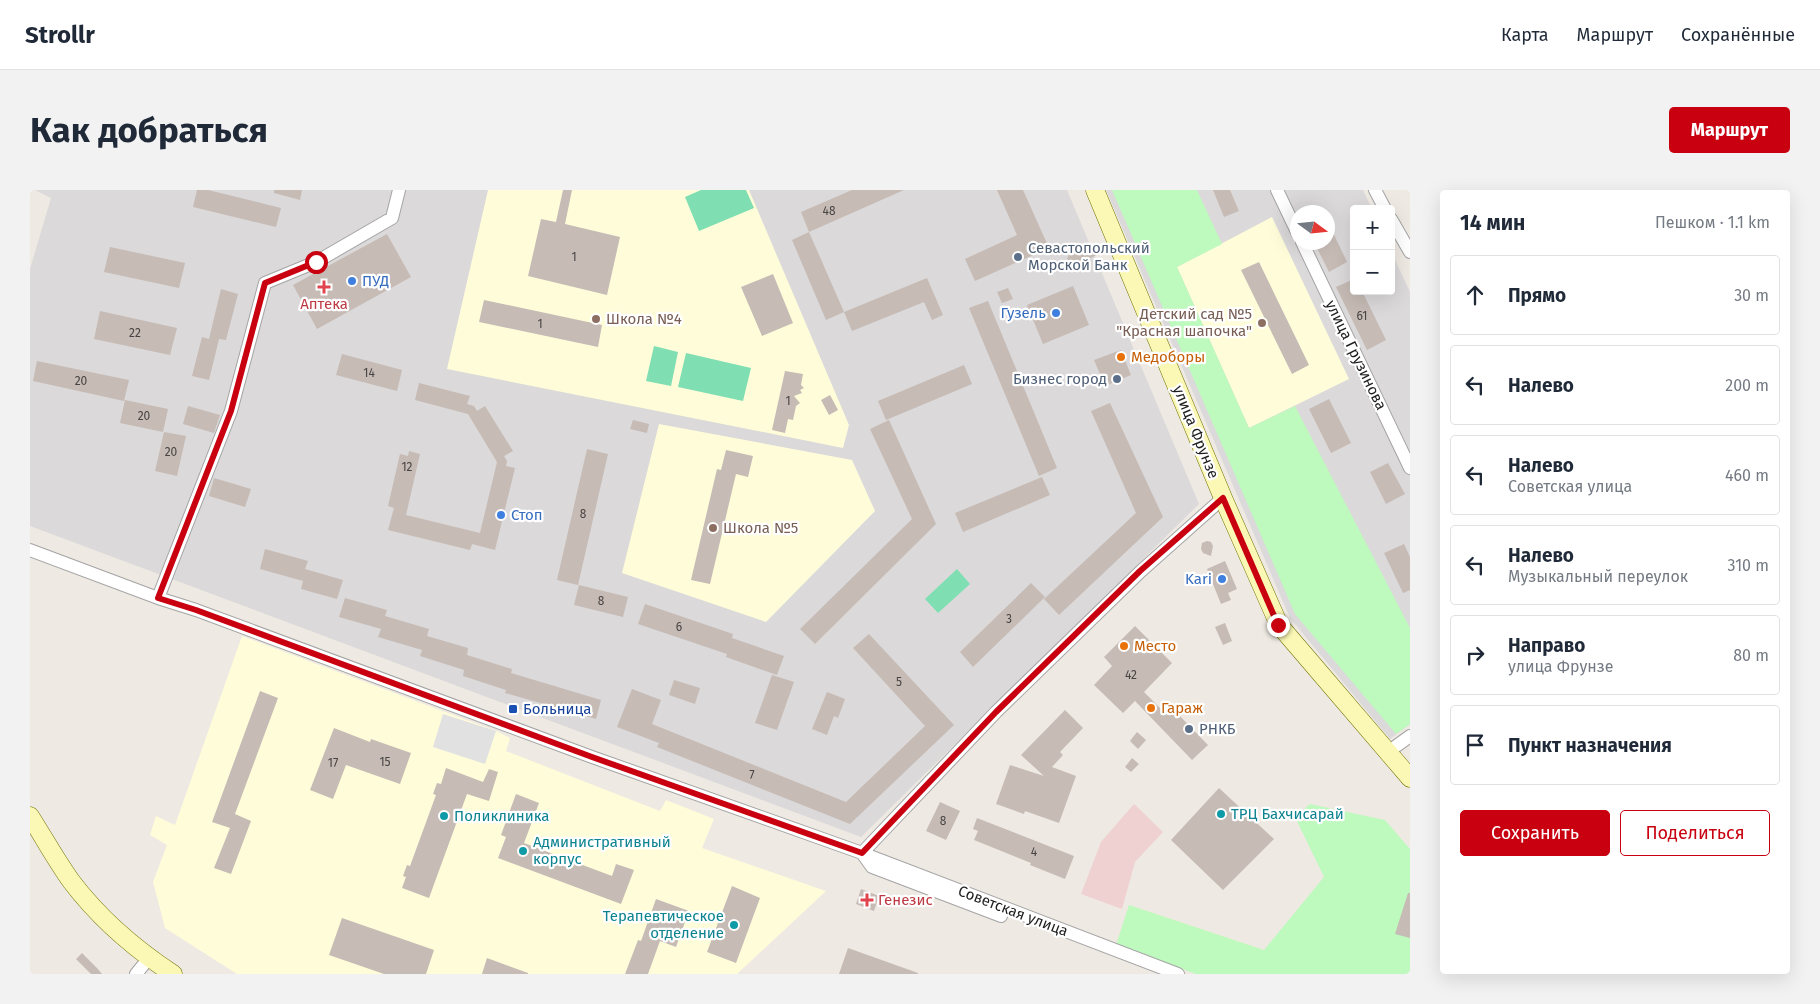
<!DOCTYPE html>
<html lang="ru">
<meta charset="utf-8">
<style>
body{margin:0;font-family:"Fira Sans",sans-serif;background:#f2f2f3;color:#1f2937}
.controls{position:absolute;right:15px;top:15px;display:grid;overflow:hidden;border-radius:5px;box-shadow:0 5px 20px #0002}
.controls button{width:45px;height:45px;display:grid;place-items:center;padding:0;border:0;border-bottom:1px solid #e0e1e3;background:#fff;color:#1f2937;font:25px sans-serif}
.compass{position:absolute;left:1260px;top:15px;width:45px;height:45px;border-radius:50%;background:#fff;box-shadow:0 5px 20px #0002;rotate:105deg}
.stop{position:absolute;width:15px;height:15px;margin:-11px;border:4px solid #c90010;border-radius:50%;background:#fff}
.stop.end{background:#c90010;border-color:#fff;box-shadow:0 1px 5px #0008}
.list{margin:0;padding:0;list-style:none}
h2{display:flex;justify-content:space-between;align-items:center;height:65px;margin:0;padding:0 20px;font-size:21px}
h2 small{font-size:16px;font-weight:400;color:#747a83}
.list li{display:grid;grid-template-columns:32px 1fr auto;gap:15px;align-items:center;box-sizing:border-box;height:80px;margin:0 10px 10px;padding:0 10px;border:1px solid #e0e1e3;border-radius:5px}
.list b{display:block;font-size:19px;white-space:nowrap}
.list p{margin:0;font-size:16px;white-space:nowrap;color:#747a83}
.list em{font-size:16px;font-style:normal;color:#747a83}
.actions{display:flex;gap:10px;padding:15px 20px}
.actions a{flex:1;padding:11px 0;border:1px solid #c90010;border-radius:5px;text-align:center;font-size:18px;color:#c90010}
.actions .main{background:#c90010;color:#fff}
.icon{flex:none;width:28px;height:28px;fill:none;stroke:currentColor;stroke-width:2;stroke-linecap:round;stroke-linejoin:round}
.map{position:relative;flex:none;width:1380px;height:784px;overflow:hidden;border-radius:5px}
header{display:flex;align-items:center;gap:30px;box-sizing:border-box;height:70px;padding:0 25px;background:#fff;border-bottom:1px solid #e0e1e3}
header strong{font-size:24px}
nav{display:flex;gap:28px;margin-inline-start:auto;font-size:18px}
.intro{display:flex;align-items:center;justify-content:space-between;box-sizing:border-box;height:120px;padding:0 30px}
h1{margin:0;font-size:35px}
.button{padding:12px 22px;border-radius:5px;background:#c90010;color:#fff;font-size:18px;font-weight:700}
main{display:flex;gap:30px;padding:0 30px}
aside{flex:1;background:#fff;border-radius:5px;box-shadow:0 5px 20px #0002}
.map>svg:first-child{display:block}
.residential{fill:#dbd9da;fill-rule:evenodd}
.commercial{fill:#efd1d2}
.education{fill:#fffcda}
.park{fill:#bef9be}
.pitch{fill:#7fdeb2}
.parking{fill:#e1e1e1}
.building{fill:#c6bbb5}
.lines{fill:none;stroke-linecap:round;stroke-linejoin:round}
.minor-casing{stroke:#a4a4a4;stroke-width:14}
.secondary-casing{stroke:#707304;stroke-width:19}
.minor{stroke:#fff;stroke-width:12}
.secondary{stroke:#faf8b4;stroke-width:18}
.route{stroke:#c90010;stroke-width:6}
.service-dot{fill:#5c6f8a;stroke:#fff;stroke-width:2}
.shop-dot{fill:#3f7fe0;stroke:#fff;stroke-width:2}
.health-dot{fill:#e0444e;stroke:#fff;stroke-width:2}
.education-dot{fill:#8d6e63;stroke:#fff;stroke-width:2}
.food-dot{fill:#e8710a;stroke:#fff;stroke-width:2}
.transit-dot{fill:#1a4fb4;stroke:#fff;stroke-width:2}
.culture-dot{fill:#0f9aa8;stroke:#fff;stroke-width:2}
.labels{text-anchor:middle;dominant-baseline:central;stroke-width:4.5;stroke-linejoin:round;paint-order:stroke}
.number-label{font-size:12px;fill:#474443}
.service-label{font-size:15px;fill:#4e5e75;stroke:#fff;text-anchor:start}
.shop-label{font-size:15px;fill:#366cbe;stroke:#fff;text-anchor:start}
.health-label{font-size:15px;fill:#be3a42;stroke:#fff}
.education-label{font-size:15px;fill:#785e54;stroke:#fff;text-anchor:start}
.street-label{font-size:15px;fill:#1d1d1d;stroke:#fff}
.food-label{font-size:15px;fill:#c56008;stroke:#fff;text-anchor:start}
.transit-label{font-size:15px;fill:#164399;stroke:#fff;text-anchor:start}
.culture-label{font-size:15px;fill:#0d838f;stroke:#fff;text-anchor:start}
</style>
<header>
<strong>Strollr</strong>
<nav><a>Карта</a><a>Маршрут</a><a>Сохранённые</a></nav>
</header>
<div class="intro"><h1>Как добраться</h1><a class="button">Маршрут</a></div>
<main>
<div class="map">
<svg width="1380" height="784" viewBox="0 0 1380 784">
<rect width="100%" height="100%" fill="#eee9e2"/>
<!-- residential -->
<path class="residential" d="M5,0H1037L1169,314L831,647L0,336V79L21,8Z
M1076,0H1333L1342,19H1324V101H1361V61L1380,102V534L1360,549L1260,428ZM1268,22H1298V52H1268Z"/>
<!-- commercial -->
<path class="commercial" d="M1104,614L1133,642L1105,672L1092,719L1051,704L1071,652Z"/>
<!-- education -->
<path class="education" d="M458,0H719L819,235L813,258L417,179Z
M1242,27L1319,189L1219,238L1147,77Z
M629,234L822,270L845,321L736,432L592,383Z
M212,446L466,541L480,548L476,561L630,621L636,610L684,629L672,658L796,701L707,784H207L135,738L123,692L137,655L120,645L126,626L145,635Z"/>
<!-- park -->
<path class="park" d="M1082,0H1167L1192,54L1147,77L1219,238L1265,216L1380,438V534L1366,544L1265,424Z
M1280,614L1355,630L1380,659V784H1166L1086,755L1099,715L1234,760L1294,687L1265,627Z"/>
<!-- pitch -->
<path class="pitch" d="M671,0H716L724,18L669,41L655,7Z
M624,156L648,162L641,196L616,191Z
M656,163L721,178L713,211L648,197Z
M927,379L940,394L908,423L895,409Z"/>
<!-- parking -->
<path class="parking" d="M413,524L466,541L455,574L403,557Z"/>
<!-- building -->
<path class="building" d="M167,0H178L251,18L246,37L163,17Z
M244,0H272L270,10L244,3Z
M533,0H542L535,34L590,47L577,105L498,86L511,29L526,32Z
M822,0H874L779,42L771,22Z
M967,0H993L1019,58L945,91L935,69L987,45Z
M1183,0H1200L1209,21L1194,27Z
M1298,32L1317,72L1299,82L1284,52H1298Z
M779,42L814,122L796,130L762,50Z
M357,44L381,87L287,139L263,95Z
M1065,54L1069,64L1045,75L1039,73L1037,69L1040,63Z
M80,57L155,73L149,98L74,82Z
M1229,72L1279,175L1262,184L1211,80Z
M743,84L763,133L732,146L711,97Z
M897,88L913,125L902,130L894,112L822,141L814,122Z
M1324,89V101H1332L1356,150L1337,160L1306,97Z
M1043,96L1059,135L1013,154L997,115Z
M978,98L983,109L972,113L967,102Z
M191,99L208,104L196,150L189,149L179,190L162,186L172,147L179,149Z
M454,110L572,135L568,157L449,132Z
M958,111L1027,278L1009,286L939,118Z
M70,121L147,138L140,165L64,149Z
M1091,160L1101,185L1075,196L1064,170Z
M312,164L372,180L367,201L306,185Z
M7,171L99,190L94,211L3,191Z
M934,175L942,194L856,230L848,211Z
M755,181L773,184L771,195L774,198L770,200L772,203L764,206L770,213L766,216L763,230L758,229L755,243L742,240Z
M389,193L440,206L437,214L444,216L447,221L455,216L483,261L474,266L477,271L476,276L485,278L465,360L442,354L440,360L358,340L364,318L358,316L370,264L378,266L379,261L390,264L376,325L450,343L467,272L438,224L385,210Z
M800,205L808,220L799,225L791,210Z
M1299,209L1321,253L1301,263L1279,219Z
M95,210L138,219L133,242L90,233Z
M1080,213L1133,327L1029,425L1014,409L1106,323L1061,221Z
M158,216L190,225L184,243L153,234Z
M603,230L619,234L617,243L600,239Z
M859,230L906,334L785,454L770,439L882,329L840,239Z
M134,242L156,246L147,286L125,281Z
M557,259L578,264L548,395L527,390Z
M696,260L723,266L718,287L706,284L680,394L661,390L687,279L691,280Z
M1358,273L1375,304L1356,314L1340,282Z
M1012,287L1020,305L933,342L925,323Z
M184,288L221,299L215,317L179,306Z
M1177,351L1181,352L1183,356L1181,366L1173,363L1171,359L1172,353Z
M1374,354L1380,367V400L1373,403L1354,363Z
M235,359L278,371L275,379L313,390L307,409L271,399L273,391L230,379Z
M1195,371L1207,399L1198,403L1201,410L1191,414L1177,379Z
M1001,393L1015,407L943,477L930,462Z
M549,395L598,407L593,427L544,415Z
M315,408L357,420L355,426L399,439L397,446L438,458L437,465L482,479L481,483L571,510L566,529L475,503L476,500L433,486L434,480L390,466L392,460L348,447L351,439L309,427Z
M615,414L703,444L702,448L754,466L747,485L696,467L697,464L608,434Z
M1195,433L1202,451L1193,455L1185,437Z
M1105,436L1142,473L1114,502L1137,525L1143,519L1178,555L1162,570L1105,511L1093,523L1064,495L1082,476L1074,467Z
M839,444L924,535L820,634L627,557L629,553L587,537L602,499L631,510L622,534L816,612L895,536L823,458Z
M742,485L764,492L747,540L725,533Z
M644,490L670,498L665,514L639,505Z
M230,501L248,508L205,624L221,631L201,684L184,678L200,638L182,632Z
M797,502L815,509L808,528L804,526L797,545L782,539Z
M1035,520L1053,538L1030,562L1033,565L1022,577L1046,586L1029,633L995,621L994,624L966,614L980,575L1014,586L991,565Z
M304,538L340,552L341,549L381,563L370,594L316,575L303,609L280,600Z
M1107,542L1116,550L1108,559L1100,551Z
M1102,568L1109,574L1101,582L1095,577Z
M416,578L453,592L459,579L468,582L459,611L437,604L399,708L372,698L376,687L373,686L377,675L380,676L406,605L403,604L407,593L411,594Z
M1189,598L1244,649L1193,700L1141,650Z
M486,604L509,613L494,653L582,686L586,674L604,680L591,714L468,668L476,647L471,645Z
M910,612L930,621L916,650L896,641Z
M947,628L1044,666L1035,689L1000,675L1001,673L944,650L948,641L943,639Z
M702,696L730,708L706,773L677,762Z
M831,699L849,706L844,721L826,714Z
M1378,703H1380V748L1365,744Z
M626,709L659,721L646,757L630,751L618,784H595L608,750L611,751Z
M312,728L404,760L396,784H354L299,765Z
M818,758L888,783V784H809Z
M52,763L67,778L72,784H61L46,769Z
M457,768L498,783V784H452Z"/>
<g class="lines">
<!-- minor casing -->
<g class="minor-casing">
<path id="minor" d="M1247,0L1268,44
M1345,0L1355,19
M1361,29L1380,62
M1272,52L1380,278
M0,360L128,408L166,420L562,567L832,663L1148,784
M128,408L201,221L235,93L286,72L362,28L369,0
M1358,562L1380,546
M832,663L966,522L1111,381L1193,308
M832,663L842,677L971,726
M106,784L119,768"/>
</g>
<!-- secondary casing -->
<g class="secondary-casing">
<path id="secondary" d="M1065,0L1193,308L1249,435L1380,588
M0,626C14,648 26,670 41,691C69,728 105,759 143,784"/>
</g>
<!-- minor -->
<use href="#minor" class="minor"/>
<!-- secondary -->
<use href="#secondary" class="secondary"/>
</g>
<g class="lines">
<!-- route -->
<path class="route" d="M286,72L235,93L201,221L128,408L166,420L562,567L832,663L966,522L1110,381L1193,308L1248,435"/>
</g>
<!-- markers -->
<g class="service-dot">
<circle cx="988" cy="67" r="5"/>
<circle cx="1087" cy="189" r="5"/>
<circle cx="1159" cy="539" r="5"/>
</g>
<g class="shop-dot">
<circle cx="322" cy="91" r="5"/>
<circle cx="1026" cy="123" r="5"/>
<circle cx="471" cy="325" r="5"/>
<circle cx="1192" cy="389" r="5"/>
</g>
<g class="health-dot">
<path d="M291.5 89.5h5v5h5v5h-5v5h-5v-5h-5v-5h5z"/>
<path d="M834.5 702.5h5v5h5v5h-5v5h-5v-5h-5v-5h5z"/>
</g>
<g class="education-dot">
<circle cx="566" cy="129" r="5"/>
<circle cx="1232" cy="133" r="5"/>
<circle cx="683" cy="338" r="5"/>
</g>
<g class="food-dot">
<circle cx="1091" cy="167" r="5"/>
<circle cx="1094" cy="456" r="5"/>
<circle cx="1121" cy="518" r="5"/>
</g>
<rect class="transit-dot" x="478" y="514" width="10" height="10" rx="2.5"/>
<g class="culture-dot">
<circle cx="1191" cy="624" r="5"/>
<circle cx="414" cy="626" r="5"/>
<circle cx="493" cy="661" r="5"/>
<circle cx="704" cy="735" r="5"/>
</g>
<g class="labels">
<!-- number labels -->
<g class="number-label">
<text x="799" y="21">48</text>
<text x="544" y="67">1</text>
<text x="1332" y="126">61</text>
<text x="510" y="134">1</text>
<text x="105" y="143">22</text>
<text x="339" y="183">14</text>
<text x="51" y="191">20</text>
<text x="758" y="211">1</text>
<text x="114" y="226">20</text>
<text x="141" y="262">20</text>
<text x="377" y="277">12</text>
<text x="553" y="324">8</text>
<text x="571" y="411">8</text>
<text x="979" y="429">3</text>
<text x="649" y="437">6</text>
<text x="1101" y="485">42</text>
<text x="869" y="492">5</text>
<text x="355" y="572">15</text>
<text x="303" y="573">17</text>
<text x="722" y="585">7</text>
<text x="913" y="631">8</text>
<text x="1004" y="662">4</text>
</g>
<!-- service labels -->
<g class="service-label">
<text x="998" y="58">Севастопольский<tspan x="998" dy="17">Морской Банк</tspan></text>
<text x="1077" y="189" text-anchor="end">Бизнес город</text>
<text x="1169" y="539">РНКБ</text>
</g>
<!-- shop labels -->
<g class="shop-label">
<text x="332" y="91">ПУД</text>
<text x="1016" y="123" text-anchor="end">Гузель</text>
<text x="481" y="325">Стоп</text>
<text x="1182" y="389" text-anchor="end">Kari</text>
</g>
<!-- health labels -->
<g class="health-label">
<text x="294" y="114">Аптека</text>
<text x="848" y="710" text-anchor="start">Генезис</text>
</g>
<!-- education labels -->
<g class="education-label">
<text x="1222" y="124" text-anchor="end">Детский сад №5<tspan x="1222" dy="17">"Красная шапочка"</tspan></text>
<text x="576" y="129">Школа №4</text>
<text x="693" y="338">Школа №5</text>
</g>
<!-- street labels -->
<g class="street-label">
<text transform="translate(1326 165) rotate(64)">улица Грузинова</text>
<text transform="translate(1166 242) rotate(68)">улица Фрунзе</text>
<text transform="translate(983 721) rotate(21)">Советская улица</text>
</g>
<!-- food labels -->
<g class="food-label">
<text x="1101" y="167">Медоборы</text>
<text x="1104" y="456">Место</text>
<text x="1131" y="518">Гараж</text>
</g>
<!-- transit labels -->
<g class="transit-label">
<text x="493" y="519">Больница</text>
</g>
<!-- culture labels -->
<g class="culture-label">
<text x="1201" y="624">ТРЦ Бахчисарай</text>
<text x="424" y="626">Поликлиника</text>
<text x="503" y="652">Административный<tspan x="503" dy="17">корпус</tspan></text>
<text x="694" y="726" text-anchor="end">Терапевтическое<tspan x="694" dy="17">отделение</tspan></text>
</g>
</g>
</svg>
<div class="controls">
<button>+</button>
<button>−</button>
</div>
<svg class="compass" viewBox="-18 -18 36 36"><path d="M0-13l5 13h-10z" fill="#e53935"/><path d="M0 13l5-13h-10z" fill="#747a83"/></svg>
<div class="stop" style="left:286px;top:72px"></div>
<div class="stop end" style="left:1248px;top:435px"></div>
</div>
<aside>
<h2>14 мин<small>Пешком · 1.1 km</small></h2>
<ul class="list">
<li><svg class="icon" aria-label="ahead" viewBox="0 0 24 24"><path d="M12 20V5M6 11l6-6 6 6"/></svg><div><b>Прямо</b></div><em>30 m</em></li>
<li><svg class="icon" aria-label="left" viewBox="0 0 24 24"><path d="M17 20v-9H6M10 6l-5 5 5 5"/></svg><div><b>Налево</b></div><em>200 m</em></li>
<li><svg class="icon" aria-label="left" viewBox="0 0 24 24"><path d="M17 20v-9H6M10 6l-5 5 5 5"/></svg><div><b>Налево</b><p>Советская улица</p></div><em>460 m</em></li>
<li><svg class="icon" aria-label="left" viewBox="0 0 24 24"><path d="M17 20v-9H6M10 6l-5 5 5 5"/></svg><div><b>Налево</b><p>Музыкальный переулок</p></div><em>310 m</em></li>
<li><svg class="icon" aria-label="right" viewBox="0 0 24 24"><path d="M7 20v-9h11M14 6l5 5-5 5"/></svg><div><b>Направо</b><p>улица Фрунзе</p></div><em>80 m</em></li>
<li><svg class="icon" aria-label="arrive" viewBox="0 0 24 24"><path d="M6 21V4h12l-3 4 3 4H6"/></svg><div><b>Пункт назначения</b></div></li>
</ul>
<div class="actions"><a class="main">Сохранить</a><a>Поделиться</a></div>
</aside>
</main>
